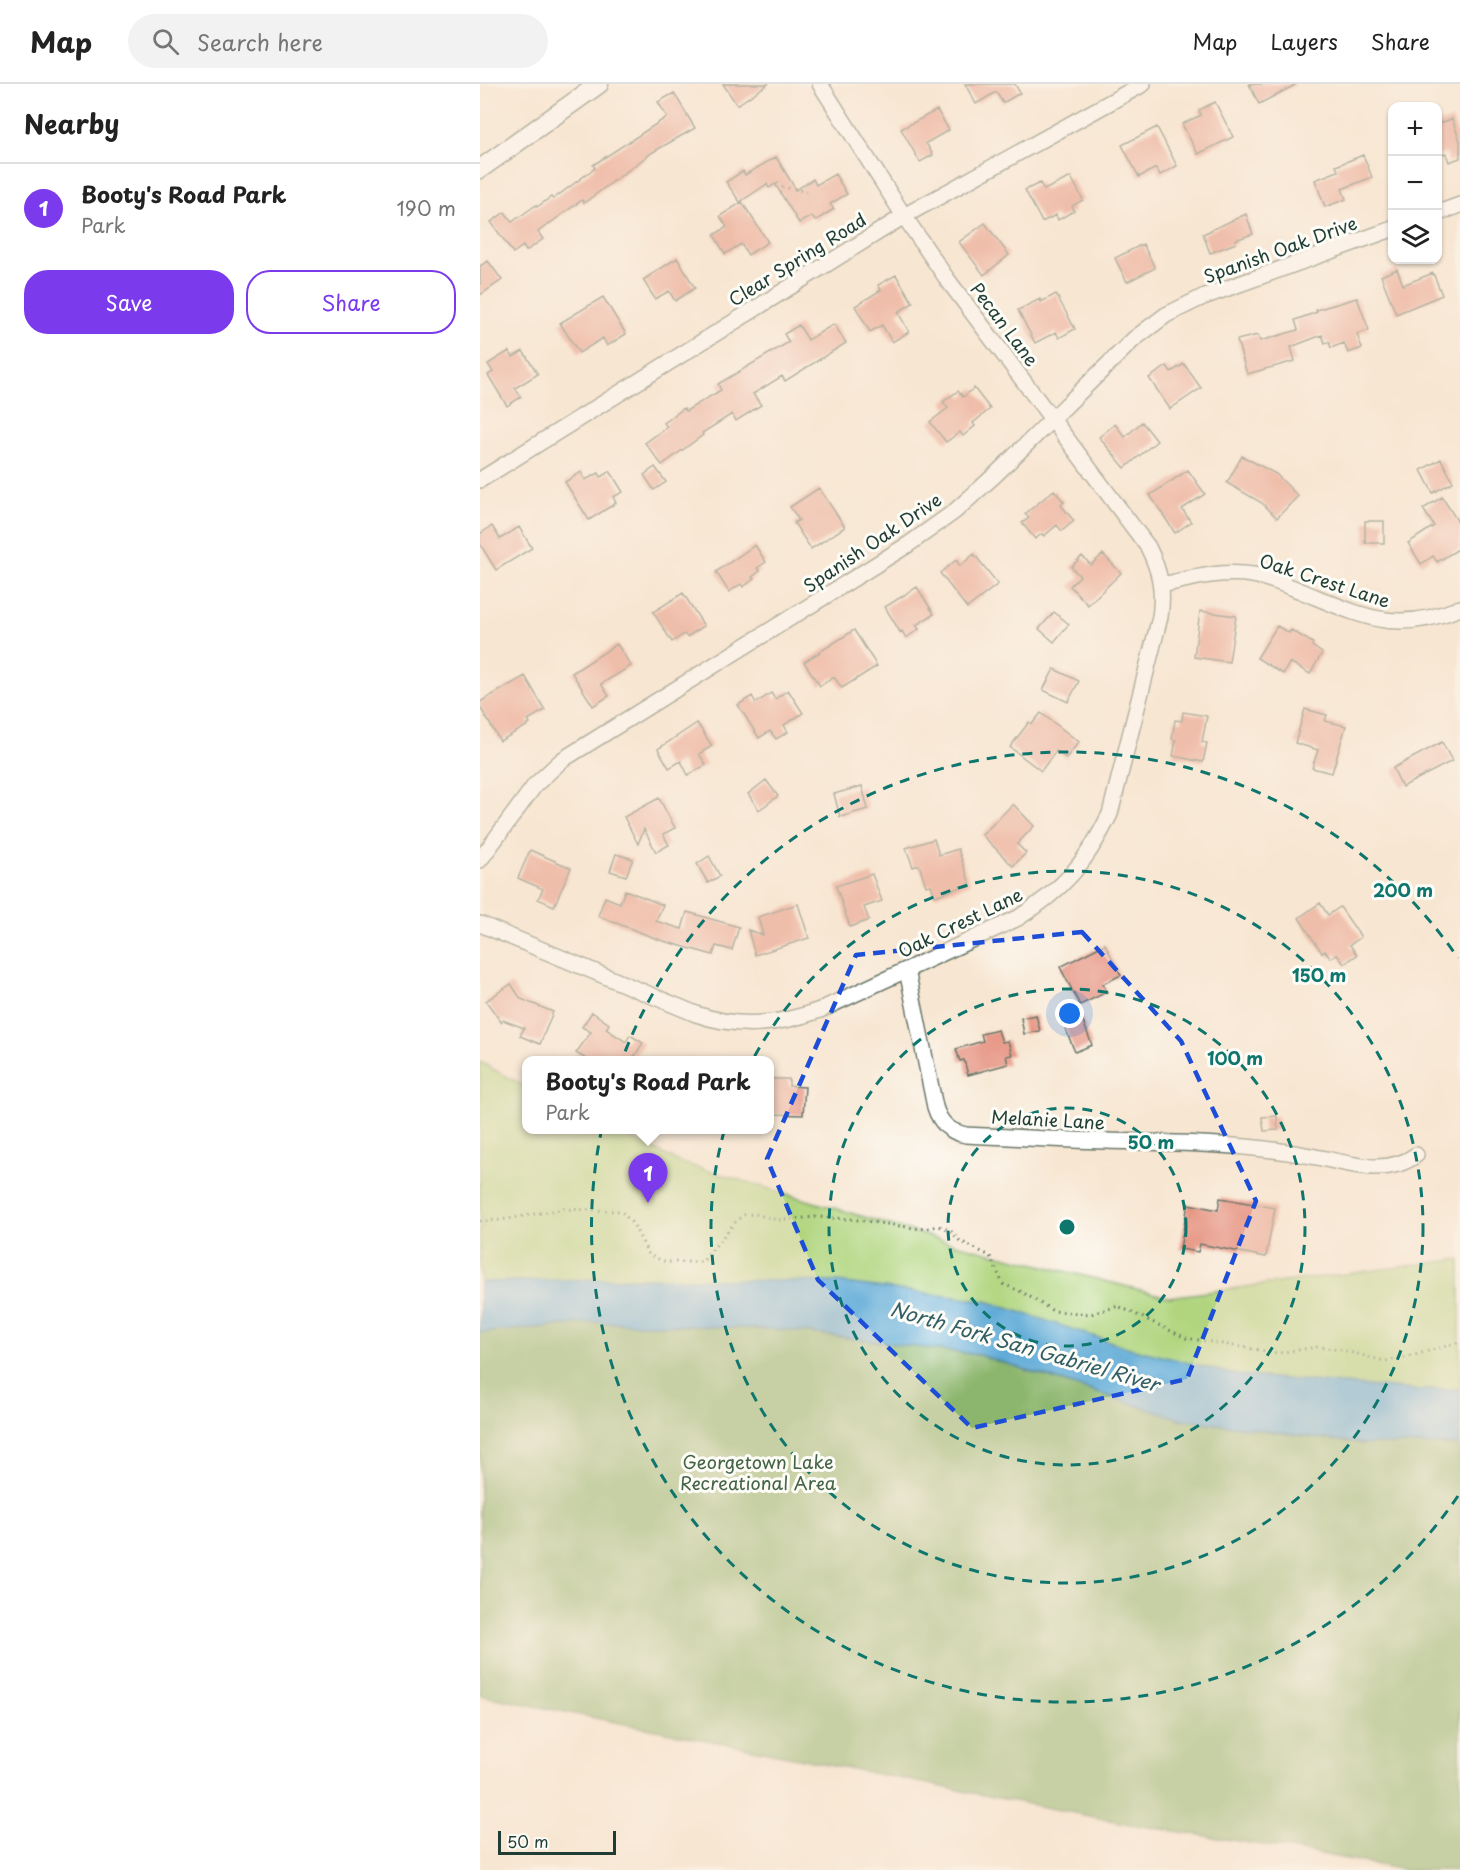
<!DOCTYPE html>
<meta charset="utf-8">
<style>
body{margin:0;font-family:"Playpen Sans",sans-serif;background:#f2f2f2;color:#222}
.controls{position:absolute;right:18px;top:18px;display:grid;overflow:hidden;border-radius:12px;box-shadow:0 2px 4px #0004}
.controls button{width:54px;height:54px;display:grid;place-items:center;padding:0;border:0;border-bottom:2px solid #e0e0e0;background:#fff;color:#222;font:30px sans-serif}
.scale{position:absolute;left:18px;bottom:15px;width:118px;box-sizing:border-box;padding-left:6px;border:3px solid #1f3d34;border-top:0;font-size:16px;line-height:21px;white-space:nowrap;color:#1f3d34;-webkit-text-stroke:4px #fdfcf7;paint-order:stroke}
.you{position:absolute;left:590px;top:930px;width:21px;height:21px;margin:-15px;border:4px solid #fff;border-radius:50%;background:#1a73e8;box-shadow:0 0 0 9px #1a73e833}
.badge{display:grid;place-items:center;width:39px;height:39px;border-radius:50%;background:#7c3aed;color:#fff;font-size:20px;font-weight:700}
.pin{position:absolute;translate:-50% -50px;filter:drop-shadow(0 2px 3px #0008)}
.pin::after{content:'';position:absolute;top:32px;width:21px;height:18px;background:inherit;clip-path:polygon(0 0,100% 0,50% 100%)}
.popup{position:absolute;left:42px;top:972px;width:252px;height:78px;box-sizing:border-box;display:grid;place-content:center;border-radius:12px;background:#fff;filter:drop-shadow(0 2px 4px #0005);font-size:20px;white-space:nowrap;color:#767676}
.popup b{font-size:22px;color:#222}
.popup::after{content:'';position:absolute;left:50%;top:100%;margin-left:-12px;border:12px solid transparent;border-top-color:#fff}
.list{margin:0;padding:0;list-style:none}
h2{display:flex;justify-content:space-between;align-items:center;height:78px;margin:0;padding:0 24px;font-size:26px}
h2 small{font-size:20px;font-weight:400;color:#767676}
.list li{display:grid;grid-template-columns:39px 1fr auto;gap:18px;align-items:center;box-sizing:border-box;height:90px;padding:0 24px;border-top:2px solid #e0e0e0}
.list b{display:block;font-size:22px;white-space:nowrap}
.list p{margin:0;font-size:20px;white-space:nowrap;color:#767676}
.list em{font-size:20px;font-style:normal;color:#767676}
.actions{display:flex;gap:12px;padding:18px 24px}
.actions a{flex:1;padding:14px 0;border:2px solid #7c3aed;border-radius:24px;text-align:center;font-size:21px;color:#7c3aed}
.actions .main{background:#7c3aed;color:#fff}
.icon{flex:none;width:33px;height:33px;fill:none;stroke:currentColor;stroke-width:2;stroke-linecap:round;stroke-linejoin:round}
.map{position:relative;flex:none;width:980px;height:1786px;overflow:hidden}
header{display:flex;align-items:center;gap:36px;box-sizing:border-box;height:84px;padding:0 30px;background:#fff;border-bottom:2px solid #e0e0e0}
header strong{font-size:28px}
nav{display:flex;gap:33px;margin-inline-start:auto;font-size:21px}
.search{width:420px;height:54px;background:#f2f2f2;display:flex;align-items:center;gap:15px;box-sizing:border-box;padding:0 21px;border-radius:33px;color:#767676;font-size:22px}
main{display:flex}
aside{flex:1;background:#fff}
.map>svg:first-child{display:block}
.green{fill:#b0d57e;stroke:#688959;stroke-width:1.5}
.forest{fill:#8cb66d;stroke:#567a50;stroke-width:1.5}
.water{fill:#5faad7;stroke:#3f7486;stroke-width:1.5}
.building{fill:#e58e7c}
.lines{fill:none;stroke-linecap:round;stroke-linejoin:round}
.minor-casing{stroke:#6b786b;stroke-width:18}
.tertiary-casing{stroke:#6b786b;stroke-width:21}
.path{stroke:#6b786b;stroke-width:3;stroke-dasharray:1.5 4.5;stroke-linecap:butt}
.minor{stroke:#fff;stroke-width:15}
.tertiary{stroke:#fff;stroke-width:18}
.marked{fill:none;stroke:#1d4ed8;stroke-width:4.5;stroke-dasharray:12 8;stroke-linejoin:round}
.ring{fill:none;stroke:#0f766e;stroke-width:3;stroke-dasharray:10 8}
.labels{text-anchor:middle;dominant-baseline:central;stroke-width:6;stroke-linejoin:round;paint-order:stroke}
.street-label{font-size:18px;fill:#1f3d34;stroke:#fdfcf7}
.park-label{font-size:18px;fill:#436346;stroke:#fdfcf7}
.water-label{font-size:20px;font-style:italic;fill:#325e65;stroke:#fdfcf7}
.centre{fill:#0f766e;stroke:#fdfcf7;stroke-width:3}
.ring-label{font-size:18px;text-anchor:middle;font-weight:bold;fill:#0f766e;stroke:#fdfcf7;stroke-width:6;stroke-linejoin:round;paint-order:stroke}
</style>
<header>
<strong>Map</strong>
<div class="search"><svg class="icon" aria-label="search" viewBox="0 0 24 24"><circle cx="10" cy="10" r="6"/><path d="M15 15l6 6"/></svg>Search here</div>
<nav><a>Map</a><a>Layers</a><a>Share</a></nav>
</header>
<main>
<aside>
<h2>Nearby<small></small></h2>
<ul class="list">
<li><span class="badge">1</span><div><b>Booty's Road Park</b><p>Park</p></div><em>190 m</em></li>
</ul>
<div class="actions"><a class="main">Save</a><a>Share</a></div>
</aside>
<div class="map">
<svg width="980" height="1786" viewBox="0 0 980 1786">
<rect width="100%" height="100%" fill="#fdfcf7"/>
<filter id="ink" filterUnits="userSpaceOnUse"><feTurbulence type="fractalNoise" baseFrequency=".0167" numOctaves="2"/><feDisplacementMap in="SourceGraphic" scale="12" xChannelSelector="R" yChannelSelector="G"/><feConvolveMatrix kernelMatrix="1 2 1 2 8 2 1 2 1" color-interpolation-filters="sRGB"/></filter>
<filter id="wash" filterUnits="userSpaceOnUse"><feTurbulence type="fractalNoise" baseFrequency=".008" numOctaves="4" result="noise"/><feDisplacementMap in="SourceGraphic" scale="24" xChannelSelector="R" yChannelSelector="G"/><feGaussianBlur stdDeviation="1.35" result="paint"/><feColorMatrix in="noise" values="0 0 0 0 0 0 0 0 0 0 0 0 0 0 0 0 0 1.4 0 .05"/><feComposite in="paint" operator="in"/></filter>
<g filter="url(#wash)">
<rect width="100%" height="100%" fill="#f7e6d1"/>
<!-- green -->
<path class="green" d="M0,978L46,1003V1046H135L199,1078L475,1160L689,1213L980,1175V1786H924L841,1770L650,1740L0,1611Z"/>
<!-- forest -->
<path class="forest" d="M117,1238L308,1246L499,1271L700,1335L884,1360L980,1361V1786H924L841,1770L650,1740L0,1611V1249Z"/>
<!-- water -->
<path class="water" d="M160,1194L357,1198L506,1217L650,1264L757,1291L937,1306L980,1305V1361L884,1360L700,1335L499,1271L308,1246L117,1238L0,1249V1198Z"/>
<g id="blocks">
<!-- building -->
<path class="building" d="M243,0H288L257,21Z
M485,0H535L540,9L523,19L516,8L496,20Z
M769,0H817L779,20Z
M194,9L215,44L173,68L104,119L102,116L58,148L63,155L46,167L43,162L33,169L11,138L25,128L32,138L56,121L57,123L71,113L73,115L115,84L113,81L187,33L178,18Z
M735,18L753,53L718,70L702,40L721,31L719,26Z
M457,26L469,46L446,59L453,71L440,78L421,45Z
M972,35L980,57V74L969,78L966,69L957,72V40Z
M677,43L697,82L680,91L676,84L659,93L642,61Z
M883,71L892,93L862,105L866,115L845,123L835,96L858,87L856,82Z
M296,73L316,106L333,95L336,101L355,90L367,110L350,120L354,125L335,137L332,132L319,139L295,100L289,104L287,100L260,118L246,98L263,87L265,91Z
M591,93L603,116L592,122L594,127L578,136L576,131L562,138L545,106L560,99L564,106Z
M262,118L288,158L268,171L261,160L245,170L234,151L247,143L240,132Z
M766,130L773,150L755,156L756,159L730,169L723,150Z
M505,139L529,171L504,191L479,158Z
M663,160L675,184L647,198L635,174Z
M197,174L215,204L195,217L189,207L175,215L163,196Z
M8,177L22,196L0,211V182Z
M917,185L923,201L953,189L962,211L916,230L901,192Z
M416,191L433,219L418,228L429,248L412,258L402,241L390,248L375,222L401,206L398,201Z
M576,210L595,245L579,254L576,248L555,259L538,226L560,215L561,218Z
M123,213L146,250L127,262L123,254L99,269L80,239Z
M877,214L889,246L877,250L882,264L868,269L864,259L851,264L849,258L845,259L842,251L811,263L815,277L767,290L757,256L778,251L780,257L818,246L815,236L837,228L836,226Z
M354,240L366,259L305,297L302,292L273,310L281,321L256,337L252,330L222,349L223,351L182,381L165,359L187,343L184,339L204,324L206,327L241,306L238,300L309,258L304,250L319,241L328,256Z
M29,267L33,273L43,267L58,290L35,304L41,313L27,322L8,291L13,288L8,280Z
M704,280L721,304L690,325L669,294L687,282L691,288Z
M494,304L510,325L493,339L495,342L483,352L480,348L466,358L450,338L468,324L463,318L478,307L483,313Z
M662,338L677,357L645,384L619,353L635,340L645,353Z
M762,372L796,390L818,412L797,434L782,419L747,399Z
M961,375L973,398L953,409L941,386Z
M175,383L186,398L174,406L164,391Z
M708,386L725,410L702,425L711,438L695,449L670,411Z
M130,387L143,408L133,413L136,419L109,436L85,398L101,388L105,396L119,389L121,393Z
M339,404L365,443L331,465L314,439L319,436L310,423Z
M574,406L584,418L581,421L594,437L582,447L577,441L564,452L562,450L555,455L542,439L549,434L545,430Z
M962,413L980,441V464L957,478L953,472L941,480L928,459L954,442L943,425Z
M885,437H904V459H885Z
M12,442L20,455L39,443L52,464L16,486L0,460V450Z
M275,461L286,478L277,484L280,487L272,493L274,495L263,503L261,500L249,508L236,488Z
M494,470L518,500L487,524L460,489L476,476L480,482Z
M623,470L641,489L608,521L590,502L600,492L591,483L602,472L611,481Z
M437,503L454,530L436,541L439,545L426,554L422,547L420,548L405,523Z
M203,509L224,542L207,553L204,550L192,558L173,528Z
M720,527L756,532L749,578L714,573Z
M574,528L589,540L574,558L559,545Z
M797,542L809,549L811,546L833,559L832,562L842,569L830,590L810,578L803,590L777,574Z
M374,546L397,582L362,604L354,593L340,602L324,578Z
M137,560L151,582L121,600L129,612L113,622L92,589Z
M574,585L599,597L588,618L563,606Z
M45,592L65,626L48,636L50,640L20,657L0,623V618Z
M308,606L323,629L304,641L308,648L296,655L290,647L279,654L258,621L272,612L276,619L291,609L295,615Z
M825,625L847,631L845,637L866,642L852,689L832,684L838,666L815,659Z
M703,628L727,632L722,658L727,659L723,678L693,672L696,656L692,655L695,636L702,637Z
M561,629L599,658L586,674L576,667L561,687L530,663L549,638L552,640Z
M217,639L232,662L219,670L226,681L208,691L201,677L189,684L178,665Z
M962,658L972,677L922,703L913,684Z
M286,696L298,712L279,726L268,710Z
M382,702L388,725L360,733L354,710Z
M179,714L195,744L183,750L189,761L176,768L164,745L158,760L144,733Z
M533,720L554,742L537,760L546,769L533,782L502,751Z
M454,755L459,771L478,765L490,800L455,812L451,801L446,802L439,781L433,783L426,764Z
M50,766L91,784L74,822L58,815L63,805L38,794Z
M136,770L153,775L146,792L130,787Z
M229,772L240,792L228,799L217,780Z
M392,790L402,817L384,823L389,836L370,843L356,802Z
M145,806L183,821L176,837L202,845L207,828L259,843L252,866L236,862L233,871L180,856L118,832L125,813L140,819Z
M840,819L848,831L860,823L881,853L870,861L877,871L864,880L857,870L851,874L845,867L842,869L819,834Z
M318,820L329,854L275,871L268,846L283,851L278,833Z
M625,860L641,891L623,900L627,908L600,921L580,883Z
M31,900L41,915L73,928L60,960L40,952L44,944L23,936L21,938L6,917Z
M112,928L129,940L126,945L146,958L150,951L163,959L152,976H108L96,969L111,948L102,943Z
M556,931L560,947L544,950L541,934Z
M601,932L612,961L595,968L583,939Z
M518,946L522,958L528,957L532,971L526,972L528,980L488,991L484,976L480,977L476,965L503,957L501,950Z
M290,995H309V1002L325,1003L323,1031L290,1030Z
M797,1032L798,1046L784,1047L782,1033Z
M740,1114L795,1124L786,1173L720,1160L718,1168L700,1165L708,1120L738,1126Z"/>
</g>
</g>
<g filter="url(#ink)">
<use href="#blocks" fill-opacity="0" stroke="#6b786b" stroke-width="1.5"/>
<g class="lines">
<!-- minor casing -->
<g class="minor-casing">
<path id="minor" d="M958,129L980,121
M0,396L424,132L663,0
M682,501C713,494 741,486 773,491C790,494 805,501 821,507C882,532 915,551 980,524
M0,776L55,701L82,676L429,460L474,428L515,391L654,255L686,231L723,213L912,145
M0,840L216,930C259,945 299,941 340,926L538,834C584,805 606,779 630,730L680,533C684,506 680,487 668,463L467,195L424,132L340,0
M427,886L455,1023C460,1039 469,1048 486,1051C533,1053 580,1056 627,1057C696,1059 763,1059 831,1072C865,1078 905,1094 936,1071"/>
</g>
<!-- tertiary casing -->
<g class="tertiary-casing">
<path id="tertiary" d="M0,85L119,0"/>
</g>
<!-- path -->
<path class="path" d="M297,99C302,105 316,104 326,108
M0,1137L21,1136L84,1125L141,1127L153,1140L169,1171L186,1178H222L258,1135L264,1131L275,1130L298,1136L336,1133L371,1135L441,1145L459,1142L471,1147L480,1157L510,1172L523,1200L542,1208L573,1227L611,1230L638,1222L706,1254L798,1269L837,1263L862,1266L904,1277L924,1274L980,1258"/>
<!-- minor -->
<use href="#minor" class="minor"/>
<!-- tertiary -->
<use href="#tertiary" class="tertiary"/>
</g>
</g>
<!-- marked area -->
<path d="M0 0H980V1786H0ZM602,848L701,957L776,1117L707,1295L492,1344L338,1196L287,1075L376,871Z" fill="#f7e6d1" fill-opacity=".55" fill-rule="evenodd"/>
<path class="marked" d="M602,848L701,957L776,1117L707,1295L492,1344L338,1196L287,1075L376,871Z"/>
<!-- distance rings -->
<g class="ring">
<circle cx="587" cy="1143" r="119"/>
<circle cx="587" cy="1143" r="238"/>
<circle cx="587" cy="1143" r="356"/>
<path d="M978 1412A475 475 0 1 1 978 874"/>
</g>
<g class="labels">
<!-- street labels -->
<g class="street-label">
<text transform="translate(800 165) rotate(-20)">Spanish Oak Drive</text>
<text transform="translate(317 175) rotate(-32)">Clear Spring Road</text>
<text transform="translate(525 240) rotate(53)">Pecan Lane</text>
<text transform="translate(392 458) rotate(-34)">Spanish Oak Drive</text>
<text transform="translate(845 496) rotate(18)">Oak Crest Lane</text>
<text transform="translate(480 838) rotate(-26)">Oak Crest Lane</text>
<text transform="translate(568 1035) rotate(3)">Melanie Lane</text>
</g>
<!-- park labels -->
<g class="park-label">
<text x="278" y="1377">Georgetown Lake<tspan x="278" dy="21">Recreational Area</tspan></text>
</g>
<!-- water labels -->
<g class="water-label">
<text transform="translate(545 1262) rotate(16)">North Fork San Gabriel River</text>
</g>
</g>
<circle cx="587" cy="1143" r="9" class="centre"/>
<g class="ring-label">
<text x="923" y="813">200 m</text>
<text x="839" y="898">150 m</text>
<text x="755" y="981">100 m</text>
<text x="671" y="1065">50 m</text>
</g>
</svg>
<div class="controls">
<button>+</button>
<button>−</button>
<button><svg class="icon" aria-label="layers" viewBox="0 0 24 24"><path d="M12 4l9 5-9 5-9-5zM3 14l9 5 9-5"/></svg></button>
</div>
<div class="scale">50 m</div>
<div class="you"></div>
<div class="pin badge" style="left:168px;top:1119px">1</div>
<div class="popup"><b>Booty's Road Park</b>Park</div>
</div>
</main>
